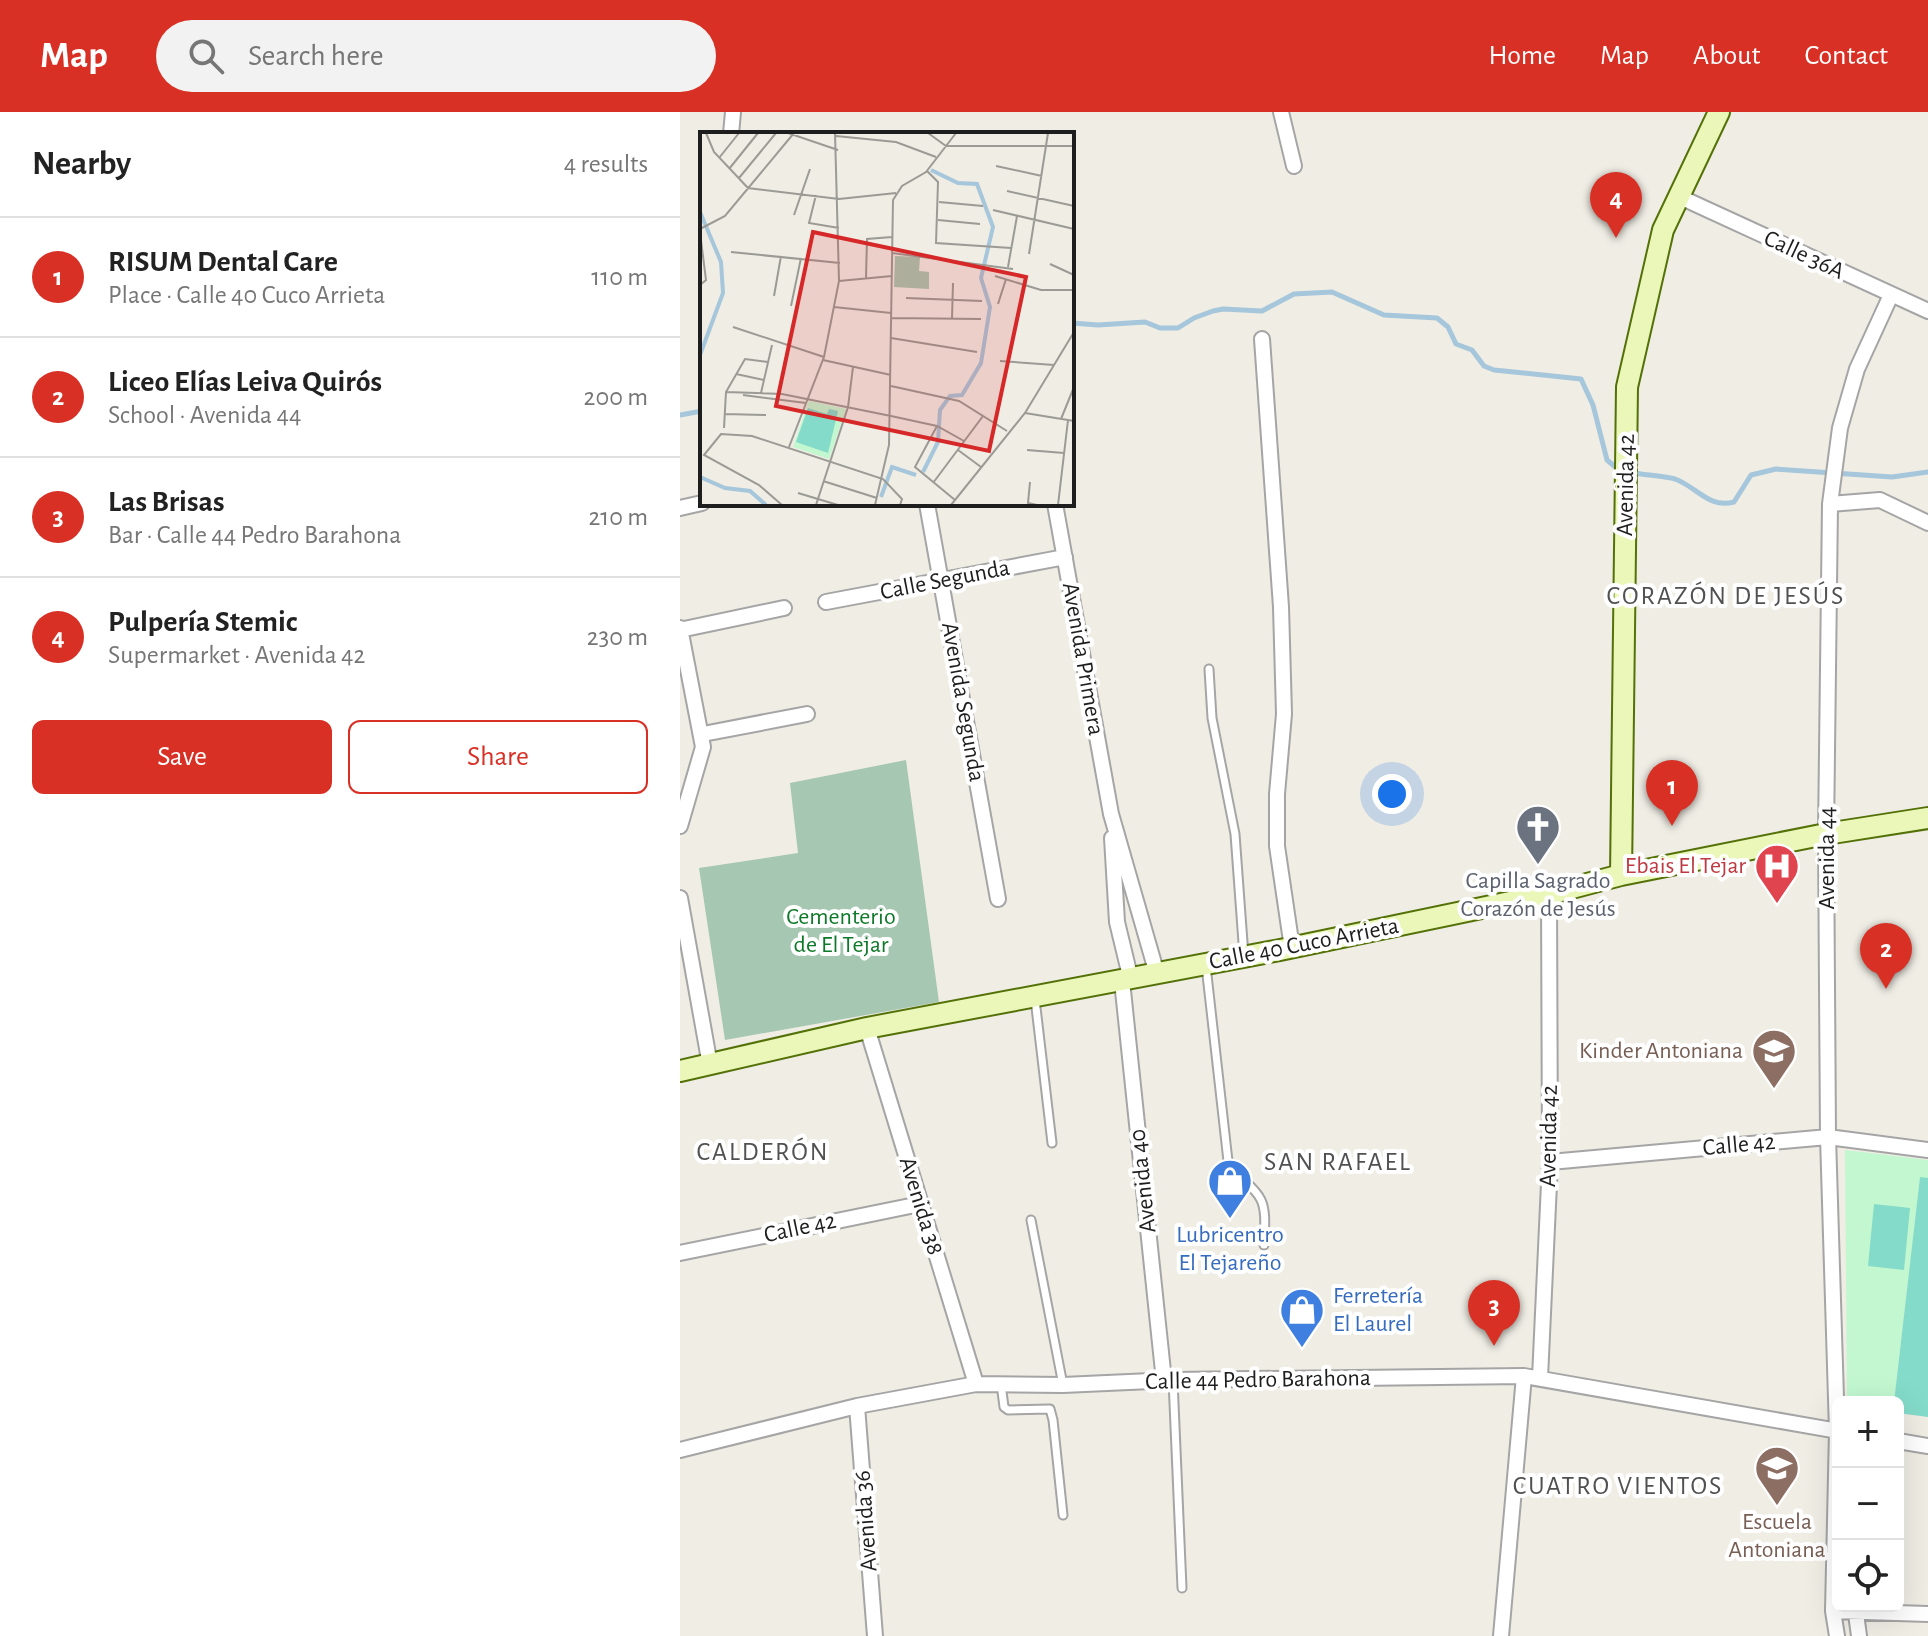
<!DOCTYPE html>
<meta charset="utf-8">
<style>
body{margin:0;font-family:"Alegreya Sans",sans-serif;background:#f2f2f2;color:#222}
.controls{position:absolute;right:24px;bottom:24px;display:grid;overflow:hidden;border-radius:12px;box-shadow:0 8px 32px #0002}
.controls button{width:72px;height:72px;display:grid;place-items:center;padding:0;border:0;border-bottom:2px solid #e0e0e0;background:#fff;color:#222;font:40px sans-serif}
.you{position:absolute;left:712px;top:682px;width:28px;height:28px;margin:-20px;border:6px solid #fff;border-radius:50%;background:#1a73e8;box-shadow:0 0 0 12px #1a73e833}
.badge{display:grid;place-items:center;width:52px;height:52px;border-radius:50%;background:#d93025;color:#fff;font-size:26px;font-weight:700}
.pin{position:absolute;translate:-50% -66px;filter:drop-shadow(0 2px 4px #0008)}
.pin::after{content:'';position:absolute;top:42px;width:28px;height:24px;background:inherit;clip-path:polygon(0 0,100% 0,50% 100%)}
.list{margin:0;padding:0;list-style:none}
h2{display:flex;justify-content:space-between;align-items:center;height:104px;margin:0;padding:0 32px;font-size:34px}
h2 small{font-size:26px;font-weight:400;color:#767676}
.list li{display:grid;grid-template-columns:52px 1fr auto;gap:24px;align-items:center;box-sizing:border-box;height:120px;padding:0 32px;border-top:2px solid #e0e0e0}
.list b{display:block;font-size:30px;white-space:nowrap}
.list p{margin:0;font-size:26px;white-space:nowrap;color:#767676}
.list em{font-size:26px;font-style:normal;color:#767676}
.actions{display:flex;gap:16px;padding:24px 32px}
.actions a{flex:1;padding:18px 0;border:2px solid #d93025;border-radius:12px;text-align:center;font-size:28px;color:#d93025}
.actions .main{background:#d93025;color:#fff}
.icon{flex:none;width:44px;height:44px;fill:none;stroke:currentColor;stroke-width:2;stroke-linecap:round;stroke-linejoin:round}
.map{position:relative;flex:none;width:1248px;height:1524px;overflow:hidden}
header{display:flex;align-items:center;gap:48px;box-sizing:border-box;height:112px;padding:0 40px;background:#d93025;color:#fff}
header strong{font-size:38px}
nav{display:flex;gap:44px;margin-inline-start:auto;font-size:28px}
.search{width:560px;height:72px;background:#f2f2f2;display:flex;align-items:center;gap:20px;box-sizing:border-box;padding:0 28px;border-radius:44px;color:#767676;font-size:30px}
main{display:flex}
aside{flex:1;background:#fff}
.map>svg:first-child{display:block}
.cemetery{fill:#a6c7b1}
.park{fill:#c2f7d0}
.pitch{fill:#84dbc9}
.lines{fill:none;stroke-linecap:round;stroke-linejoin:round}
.stream{stroke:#a6c6db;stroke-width:5}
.lane-casing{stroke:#a5a5a5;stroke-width:11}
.street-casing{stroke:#a5a5a5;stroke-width:18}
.secondary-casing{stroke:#547108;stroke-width:24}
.lane{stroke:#fff;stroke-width:7}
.street{stroke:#fff;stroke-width:14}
.secondary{stroke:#eaf7b9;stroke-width:20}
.labels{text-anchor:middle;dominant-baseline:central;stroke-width:8;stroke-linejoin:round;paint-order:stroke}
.street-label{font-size:24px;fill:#1e1e1e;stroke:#fff}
.health-label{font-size:24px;fill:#be3a42;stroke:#fff;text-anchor:end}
.worship-label{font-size:24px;fill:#5b616d;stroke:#fff}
.park-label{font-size:24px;fill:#0f792a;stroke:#fff}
.education-label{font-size:24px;fill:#785e54;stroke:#fff;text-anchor:end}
.shop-label{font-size:24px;fill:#366cbe;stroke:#fff}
.neighbourhood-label{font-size:26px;letter-spacing:2px;fill:#515151;stroke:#fff}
.inset-river{fill:none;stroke:#a6c6db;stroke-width:4}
.inset-road{fill:none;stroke:#9b9a95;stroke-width:2}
.view{fill:#d62828;fill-opacity:0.15;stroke:#d62828;stroke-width:4}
.inset-edge{fill:none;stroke:#1e1e1e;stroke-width:4}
</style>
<header>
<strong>Map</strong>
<div class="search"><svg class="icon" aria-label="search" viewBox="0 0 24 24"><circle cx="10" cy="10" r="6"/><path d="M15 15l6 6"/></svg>Search here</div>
<nav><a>Home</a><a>Map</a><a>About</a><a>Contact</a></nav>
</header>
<main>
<aside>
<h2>Nearby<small>4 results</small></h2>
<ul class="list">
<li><span class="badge">1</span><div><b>RISUM Dental Care</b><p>Place · Calle 40 Cuco Arrieta</p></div><em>110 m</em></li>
<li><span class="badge">2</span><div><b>Liceo Elías Leiva Quirós</b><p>School · Avenida 44</p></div><em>200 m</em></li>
<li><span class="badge">3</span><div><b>Las Brisas</b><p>Bar · Calle 44 Pedro Barahona</p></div><em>210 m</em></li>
<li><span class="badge">4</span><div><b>Pulpería Stemic</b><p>Supermarket · Avenida 42</p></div><em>230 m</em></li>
</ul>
<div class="actions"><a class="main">Save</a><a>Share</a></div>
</aside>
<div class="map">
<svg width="1248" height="1524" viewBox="0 0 1248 1524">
<rect width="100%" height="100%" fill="#efede4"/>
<!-- cemetery -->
<path class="cemetery" d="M226,648L259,890L45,928L19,756L118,741L110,671Z"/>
<!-- park -->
<path class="park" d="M1165,1038L1248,1048V1066H1240L1214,1290H1167Z"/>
<!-- pitch -->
<path class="pitch" d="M1240,1065L1248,1066V1305L1218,1301V1290H1214Z
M1194,1092L1230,1096L1224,1158L1188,1154Z"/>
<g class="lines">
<!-- stream -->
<path class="stream" d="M392,211L418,213L465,210L480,216H498L514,206L533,199L543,197L582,199L614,182L652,180L704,203L757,206L768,215L776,232L792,238L804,254L814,258L901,267L913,293L927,348L939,358
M0,303L22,299
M949,360C962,363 985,364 995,367C1017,375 1029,397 1054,390L1071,363L1096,357L1212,365L1248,360"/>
<!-- lane casing -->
<g class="lane-casing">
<path id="lane" d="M529,557L532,606L555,722L564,844
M526,854L548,1049C556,1065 574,1073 581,1088C587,1101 584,1119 584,1133
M355,887L372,1031
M351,1108L383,1273
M493,1268L502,1476
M321,1272L324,1295L328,1298L370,1297L373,1308L383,1403"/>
</g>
<!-- street casing -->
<g class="street-casing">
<path id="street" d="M601,0L614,54
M51,22L53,0
M1000,85L1248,199
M582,227L601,495L604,602L597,682V734L612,836
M247,392L318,787
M375,392L431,702L477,862
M1150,392L1200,388L1248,411
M0,396L22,391
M146,490L385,445
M0,516L23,635L0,714
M0,518L104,496
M23,622L127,602
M432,726L437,810L451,868
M0,786L30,953
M442,869L484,1269
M187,916L296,1272
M870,1050L1148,1025L1248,1038
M0,1141L240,1092
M860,1266L870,1050L869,782
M177,1294L195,1524
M1218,1329L1248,1334
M0,1338L177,1294L296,1272L383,1273L493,1268L844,1264L1158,1319
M1175,1494L1179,1524
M1153,1499L1248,1502
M821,1524L844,1264
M1157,1524L1153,1499L1157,1319L1148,1025L1146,722L1150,392L1160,316L1177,257L1211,183"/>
</g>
<!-- secondary casing -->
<g class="secondary-casing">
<path id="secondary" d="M941,763L947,275L983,118L1039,0
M0,959L187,916L600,838L869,782L941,763L1146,722L1248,706"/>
</g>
<!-- lane -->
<use href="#lane" class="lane"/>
<!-- street -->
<use href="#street" class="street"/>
<!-- secondary -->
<use href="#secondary" class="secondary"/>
</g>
<!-- icons -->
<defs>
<g id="church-pin" transform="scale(2.3)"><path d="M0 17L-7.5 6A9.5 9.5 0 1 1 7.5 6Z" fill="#6b7280" stroke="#fff"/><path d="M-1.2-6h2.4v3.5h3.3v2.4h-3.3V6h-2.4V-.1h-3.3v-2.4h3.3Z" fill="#fff"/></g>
<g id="hospital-pin" transform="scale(2.3)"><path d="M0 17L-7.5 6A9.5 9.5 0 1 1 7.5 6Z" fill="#e0444e" stroke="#fff"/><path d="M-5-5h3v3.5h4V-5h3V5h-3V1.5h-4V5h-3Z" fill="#fff"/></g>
<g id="school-pin" transform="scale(2.3)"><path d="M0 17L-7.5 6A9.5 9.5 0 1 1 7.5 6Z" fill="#8d6e63" stroke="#fff"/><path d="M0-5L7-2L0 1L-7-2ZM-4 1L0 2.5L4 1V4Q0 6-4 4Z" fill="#fff"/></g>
<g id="shop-pin" transform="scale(2.3)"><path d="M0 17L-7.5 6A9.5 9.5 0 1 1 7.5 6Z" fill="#3f7fe0" stroke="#fff"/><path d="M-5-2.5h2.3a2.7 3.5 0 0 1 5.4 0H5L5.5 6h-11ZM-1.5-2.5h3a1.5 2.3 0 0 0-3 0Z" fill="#fff"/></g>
</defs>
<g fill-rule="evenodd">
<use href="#church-pin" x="858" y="715"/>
<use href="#hospital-pin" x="1097" y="754"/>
<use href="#school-pin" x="1094" y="939"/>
<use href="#shop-pin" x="550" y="1069"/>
<use href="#shop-pin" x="622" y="1198"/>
<use href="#school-pin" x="1097" y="1356"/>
</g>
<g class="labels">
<!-- street labels -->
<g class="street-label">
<text transform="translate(1124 143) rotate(25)">Calle 36A</text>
<text transform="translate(946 373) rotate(-89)">Avenida 42</text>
<text transform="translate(265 468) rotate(-11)">Calle Segunda</text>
<text transform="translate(403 547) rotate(80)">Avenida Primera</text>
<text transform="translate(283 590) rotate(80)">Avenida Segunda</text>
<text transform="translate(1147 746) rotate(-90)">Avenida 44</text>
<text transform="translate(624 832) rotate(-11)">Calle 40 Cuco Arrieta</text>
<text transform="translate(869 1024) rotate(-89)">Avenida 42</text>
<text transform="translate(1059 1033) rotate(-5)">Calle 42</text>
<text transform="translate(463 1069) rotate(-96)">Avenida 40</text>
<text transform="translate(241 1094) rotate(73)">Avenida 38</text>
<text transform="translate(120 1116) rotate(-12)">Calle 42</text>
<text transform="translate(578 1268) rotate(-1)">Calle 44 Pedro Barahona</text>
<text transform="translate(186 1409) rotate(-94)">Avenida 36</text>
</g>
<!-- health labels -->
<g class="health-label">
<text x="1066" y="754">Ebais El Tejar</text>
</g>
<!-- worship labels -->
<g class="worship-label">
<text x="858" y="769">Capilla Sagrado<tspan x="858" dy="28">Corazón de Jesús</tspan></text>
</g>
<!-- park labels -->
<g class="park-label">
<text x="161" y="805">Cementerio<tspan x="161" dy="28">de El Tejar</tspan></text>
</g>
<!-- education labels -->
<g class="education-label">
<text x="1063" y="939">Kinder Antoniana</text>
<text x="1097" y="1410" text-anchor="middle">Escuela<tspan x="1097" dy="28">Antoniana</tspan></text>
</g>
<!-- shop labels -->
<g class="shop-label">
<text x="550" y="1123">Lubricentro<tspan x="550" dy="28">El Tejareño</tspan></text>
<text x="653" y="1184" text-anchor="start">Ferretería<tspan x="653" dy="28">El Laurel</tspan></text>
</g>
<!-- neighbourhood labels -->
<g class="neighbourhood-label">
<text x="1046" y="484">CORAZÓN DE JESÚS</text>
<text x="83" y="1040">CALDERÓN</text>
<text x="658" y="1050">SAN RAFAEL</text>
<text x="938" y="1374">CUATRO VIENTOS</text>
</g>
</g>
<!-- overview -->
<g transform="translate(20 20)">
<rect width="374" height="374" fill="#efede4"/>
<path d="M195,124L220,125L219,139L229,140V157L194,155Z" fill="#a6c7b1"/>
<path d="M109,269L146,277L129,327L93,315Z" fill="#c2f7d0"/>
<path d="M108,276L127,282L129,277L138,279L128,321L96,310Z" fill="#84dbc9"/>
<path class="inset-river" d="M0,80L21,130L23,161L0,223M223,340L238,310L240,278L250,264L262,263L281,231L290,175L281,146L293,95L277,52L258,51L231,38M0,345L25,356L50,359L66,373M181,365L192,335L216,343"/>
<path class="inset-road" d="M6,1L14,20L48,56L139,67L196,61M88,1L138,18M228,1L246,14H374M136,4L196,10L236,25M19,26L39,1M296,34L342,44M29,37L58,1M227,39L238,50L236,111L311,116M39,46L76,1M307,59L374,74M116,63L109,91L139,96M239,70L283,74M293,78L374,97M94,83L110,37M238,88L280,92M0,97L25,84L94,1M0,100L6,148L0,153M31,120L140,131M192,121L313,137M329,122L348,1M350,132L374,143M308,135L317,84M295,144L341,158H374M166,146L167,107L192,105M139,149L192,144M74,164L81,124M206,166L282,169M298,172L306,147M91,174L101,126M134,175L191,181M191,186L281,187M252,186L253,151M33,195L124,225M191,206L277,220M123,228L191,243M300,229L354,233M36,242L64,248M191,254L259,269L307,299M26,260L82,262L191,284L237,294L264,309M61,261L72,213M43,263L106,271M325,281L374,289M24,282L66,283M361,287L374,255M237,294L215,335L255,368M24,296L26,260L45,227L68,230M89,315L124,225L139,149L135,1M258,318L281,335M327,318L364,321M123,349L177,366M330,350L328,371L337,373M233,351L283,284M98,361L138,373M82,373L59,353L4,323L21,302L52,304L183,347L202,367L200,373M116,373L148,275L153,235M175,373L189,313L193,68L202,54L226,40L256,1M251,373L325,281L374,200M358,373L368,288"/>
<path class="view" d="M113,100L326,145L289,319L76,274Z"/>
<rect width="374" height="374" class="inset-edge"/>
</g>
</svg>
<div class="controls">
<button>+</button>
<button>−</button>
<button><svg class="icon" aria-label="locate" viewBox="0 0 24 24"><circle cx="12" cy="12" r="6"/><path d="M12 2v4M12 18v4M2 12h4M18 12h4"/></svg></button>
</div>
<div class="you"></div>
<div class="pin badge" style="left:992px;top:714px">1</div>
<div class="pin badge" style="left:1206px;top:877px">2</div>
<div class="pin badge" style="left:814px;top:1234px">3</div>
<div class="pin badge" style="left:936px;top:126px">4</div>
</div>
</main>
